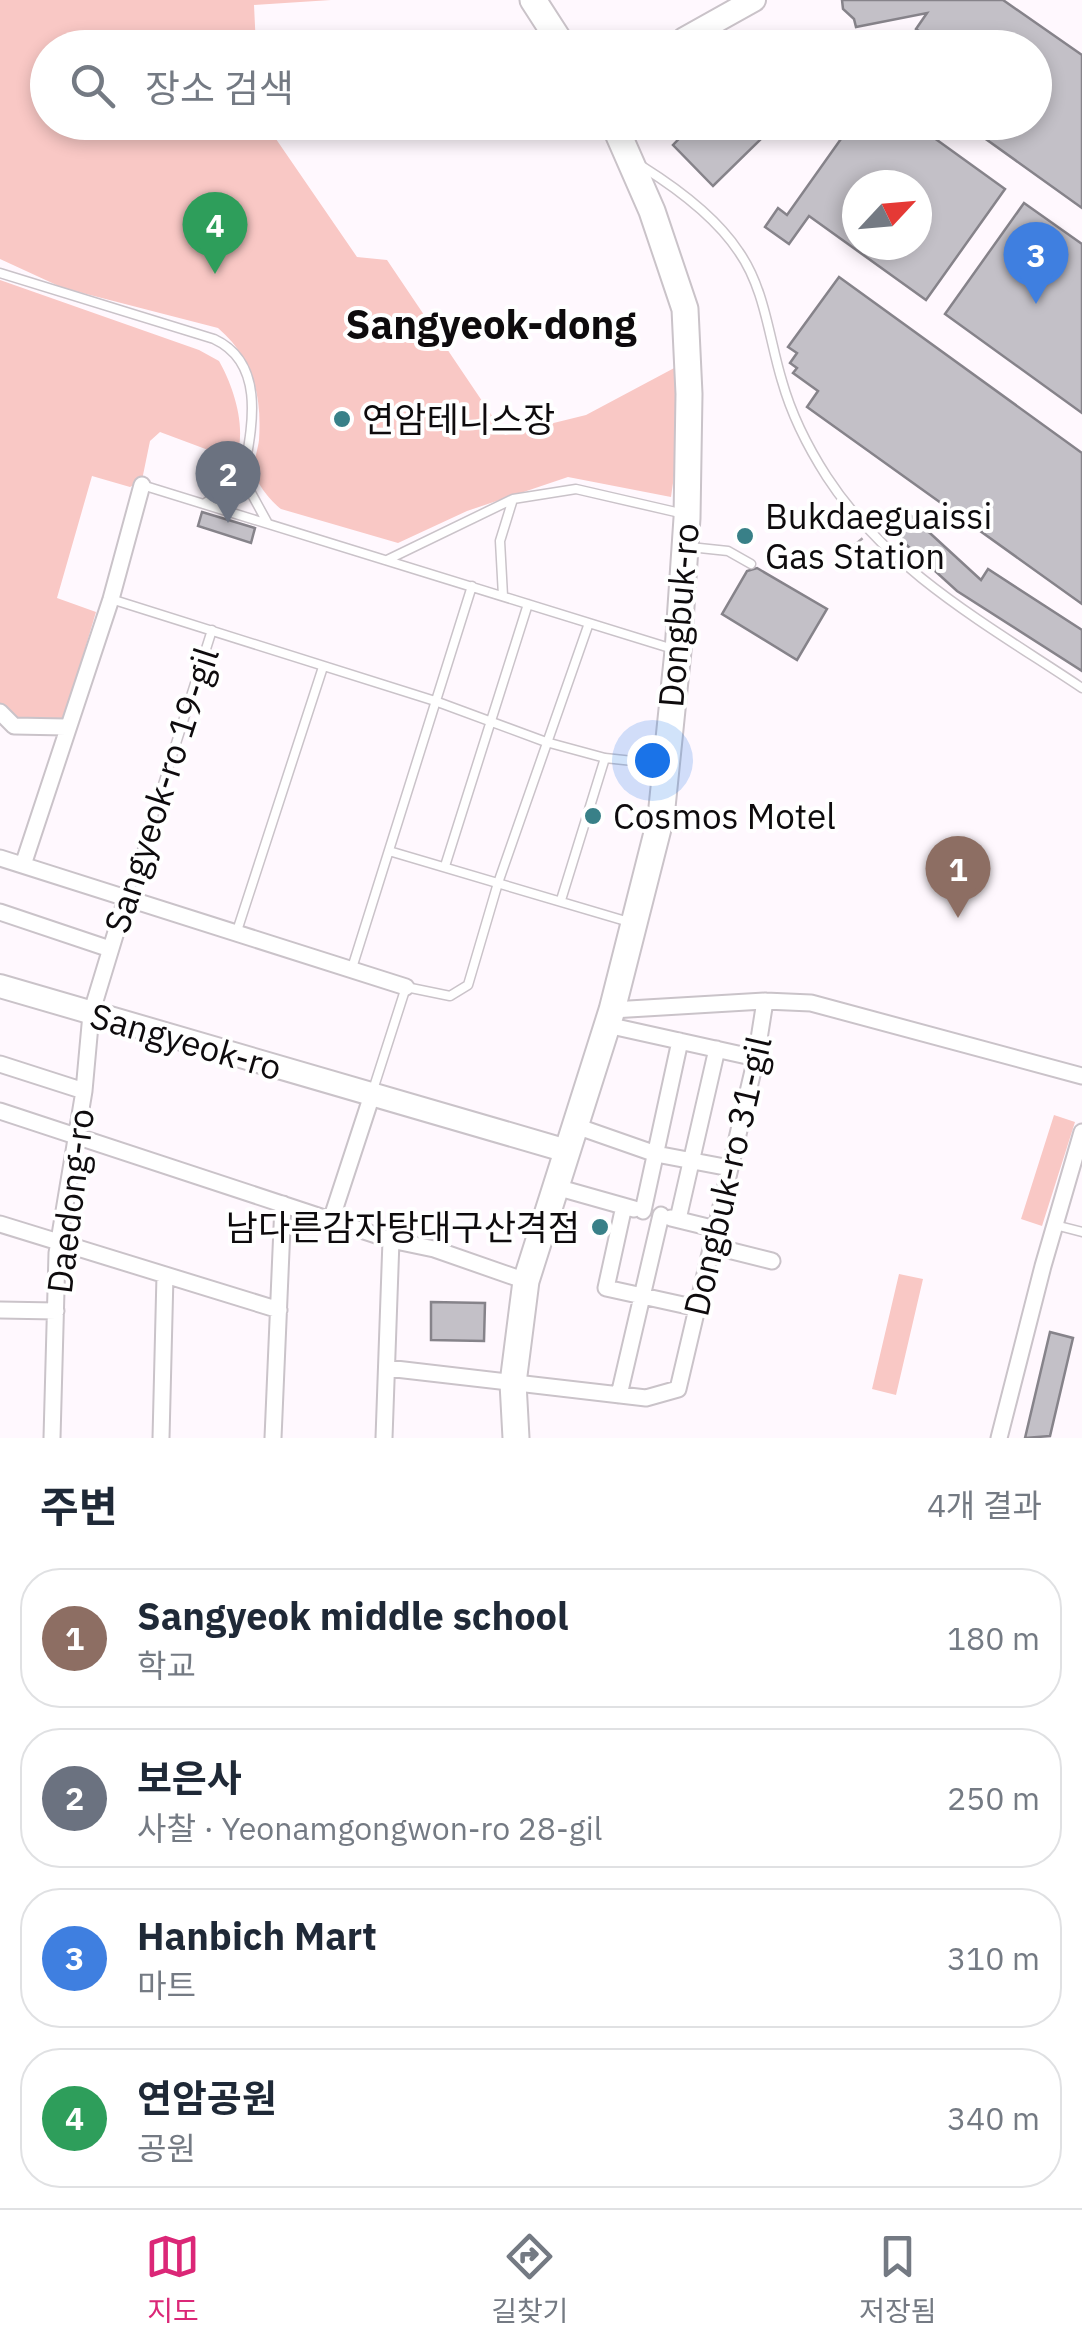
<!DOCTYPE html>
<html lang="ko">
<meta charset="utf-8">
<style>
body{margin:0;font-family:"IBM Plex Sans","Noto Sans KR",sans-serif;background:#f2f2f3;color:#1f2937}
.compass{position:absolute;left:842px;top:170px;width:90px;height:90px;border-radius:50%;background:#fff;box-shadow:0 5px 15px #0003;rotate:64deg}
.you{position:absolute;left:652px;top:760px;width:35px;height:35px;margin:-25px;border:8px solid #fff;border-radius:50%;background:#1a73e8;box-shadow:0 0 0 15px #1a73e833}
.badge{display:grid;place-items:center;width:65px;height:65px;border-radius:50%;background:#db2777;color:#fff;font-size:32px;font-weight:700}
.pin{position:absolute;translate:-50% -82px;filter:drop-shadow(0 2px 5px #0008)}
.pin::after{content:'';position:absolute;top:52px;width:35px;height:30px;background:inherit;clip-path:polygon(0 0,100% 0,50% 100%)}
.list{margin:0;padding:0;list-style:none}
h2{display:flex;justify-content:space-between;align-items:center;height:130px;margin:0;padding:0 40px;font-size:42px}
h2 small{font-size:32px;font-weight:400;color:#747a83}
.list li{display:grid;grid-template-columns:65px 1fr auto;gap:30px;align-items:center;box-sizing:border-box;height:140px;margin:0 20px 20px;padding:0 20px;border:2px solid #e0e1e3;border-radius:40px}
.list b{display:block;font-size:38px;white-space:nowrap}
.list p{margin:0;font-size:32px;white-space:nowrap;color:#747a83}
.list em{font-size:32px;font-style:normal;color:#747a83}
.icon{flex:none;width:55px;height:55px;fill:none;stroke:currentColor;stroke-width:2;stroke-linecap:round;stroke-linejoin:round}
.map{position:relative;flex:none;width:1082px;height:1438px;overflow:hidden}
.search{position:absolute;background:#fff;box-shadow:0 5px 15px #0003;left:30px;right:30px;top:30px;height:110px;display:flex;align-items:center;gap:25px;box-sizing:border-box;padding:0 35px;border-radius:55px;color:#747a83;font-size:38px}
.sheet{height:770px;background:#fff}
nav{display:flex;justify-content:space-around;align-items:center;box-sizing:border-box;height:140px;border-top:2px solid #e0e1e3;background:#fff;font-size:28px;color:#747a83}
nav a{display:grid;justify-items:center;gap:5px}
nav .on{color:#db2777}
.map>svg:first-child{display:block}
.green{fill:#f9c8c5}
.building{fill:#c3c0c7;stroke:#86838a;stroke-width:2.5;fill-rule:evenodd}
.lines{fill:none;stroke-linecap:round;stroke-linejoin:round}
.lane-casing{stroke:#cac3c9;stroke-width:11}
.street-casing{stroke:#cac3c9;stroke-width:19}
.secondary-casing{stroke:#cac3c9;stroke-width:26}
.primary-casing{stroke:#cac3c9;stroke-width:29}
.path{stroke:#aaa4a9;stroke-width:2.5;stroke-dasharray:10 5;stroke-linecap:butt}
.lane{stroke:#fff;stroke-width:8}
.street{stroke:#fff;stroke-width:15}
.secondary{stroke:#fff;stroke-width:22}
.primary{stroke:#fff;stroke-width:25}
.poi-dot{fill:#398088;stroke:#fff;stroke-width:4}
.labels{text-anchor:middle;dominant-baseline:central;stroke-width:8;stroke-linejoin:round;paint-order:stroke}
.poi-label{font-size:35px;fill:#0e0b0d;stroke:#fff;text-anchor:start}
.street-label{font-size:35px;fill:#0e0b0d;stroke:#fff}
.quarter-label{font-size:40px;font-weight:bold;fill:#0e0b0d;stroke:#fff}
</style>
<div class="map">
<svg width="1082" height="1438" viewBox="0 0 1082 1438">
<rect width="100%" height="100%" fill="#fff8fe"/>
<!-- green -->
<path class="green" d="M0,0H331L254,5L256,47L48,48V122L265,123L357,257L387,260L505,435L586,415L678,366L675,469L671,497L568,477L467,511L398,543L281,509C271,501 257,485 254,471C253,463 258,449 259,440C262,395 253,358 218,328L63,288L0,259Z
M0,280L199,350L219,361C234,387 248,431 235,460L160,432L150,441L142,480L130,487L92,476L57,598L96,612L63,723L15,721L0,706Z
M1054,1115L1075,1122L1042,1226L1021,1219Z
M899,1274L923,1279L896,1395L872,1389Z"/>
<!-- building -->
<path class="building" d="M842,0H1003L1082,55V208L962,122H1034V48H942L916,29L927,13L856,27L854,19L843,9Z
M695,122H765L771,129L713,186L673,145Z
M853,122H871L886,133L893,122H912L1005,189L926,300L809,216L789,244L765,227L778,208L787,215ZM857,185H917V245H857Z
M1024,203L1082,244V413L945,314Z
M839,277L1082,453V604L807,407L818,391L793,373L797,368L790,363L797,353L788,347Z
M202,512L255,528L251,543L198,526Z
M907,512L981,580L988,569L1082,630V671L957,591L890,530Z
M757,568L827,609L797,660L722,614L747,571Z
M431,1302L485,1303L484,1341L431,1340Z
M1050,1332L1073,1338L1050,1436L1025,1438Z"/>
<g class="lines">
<!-- lane casing -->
<g class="lane-casing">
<path id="lane" d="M643,167C678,189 716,217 739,252C765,289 769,339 782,381C791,413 809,449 827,477C888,571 991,627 1082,688
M0,273L214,339C268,364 251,431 243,478
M142,485L673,649
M205,503L243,478L267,522
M690,547L728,551L751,564
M387,560L513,499L576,489L680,513
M503,596L500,541L513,499
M111,599L435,701L546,742L605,758L661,764
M389,851L629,922
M445,866L528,604
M127,898L212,630
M561,900L605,758
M236,934L323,667
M352,968L472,586
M372,1093L406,987L450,996L468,985L498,883L589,623
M1055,1225L1082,1232"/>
</g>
<!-- street casing -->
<g class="street-casing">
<path id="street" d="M0,712L14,726L66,727
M0,858L406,987
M23,865L111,599L142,485
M0,912L110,949
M612,1010L765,1001L811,1003L1082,1076
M607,1025L756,1058
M0,1064L84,1091
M0,1111L391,1240L434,1249L526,1281
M576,1126L656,1154L730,1168
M556,1187L634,1209
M624,1206L606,1288L697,1308
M643,1211L680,1041
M671,1218L716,1229
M678,1219L717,1049
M331,1220L372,1095
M0,1224L279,1310
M712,1246L772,1261
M0,1310L56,1311
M387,1368L646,1398L678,1389L756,1058L765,1001
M619,1395L661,1215
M52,1438L57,1253L84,1091L91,1014L126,899
M161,1438L165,1275
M273,1438L283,1204
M384,1438L391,1240
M999,1438L1043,1266L1082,1132"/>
</g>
<!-- secondary casing -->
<g class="secondary-casing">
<path id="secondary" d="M684,39L754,0
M0,986L567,1151"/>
</g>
<!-- primary casing -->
<g class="primary-casing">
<path id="primary" d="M533,0L564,48
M516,1438L513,1383L526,1281L612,1010L661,817L678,651L687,518L689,394L685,309L652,211L613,122"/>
</g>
<!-- path -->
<path class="path" d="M832,564L864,537"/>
<!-- lane -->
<use href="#lane" class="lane"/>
<!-- street -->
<use href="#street" class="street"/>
<!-- secondary -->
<use href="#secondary" class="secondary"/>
<!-- primary -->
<use href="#primary" class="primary"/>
</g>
<!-- markers -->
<g class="poi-dot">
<circle cx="342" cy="419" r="10"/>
<circle cx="745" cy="536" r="10"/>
<circle cx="593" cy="816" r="10"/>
<circle cx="600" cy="1227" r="10"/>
</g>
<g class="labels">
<!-- poi labels -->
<g class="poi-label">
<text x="362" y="419">연암테니스장</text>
<text x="765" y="516">Bukdaeguaissi<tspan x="765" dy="40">Gas Station</tspan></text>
<text x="613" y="816">Cosmos Motel</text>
<text x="580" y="1227" text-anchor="end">남다른감자탕대구산격점</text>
</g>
<!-- street labels -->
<g class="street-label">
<text transform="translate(678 615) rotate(-85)">Dongbuk-ro</text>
<text transform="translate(161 790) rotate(-72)">Sangyeok-ro 19-gil</text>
<text transform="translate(186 1041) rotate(16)">Sangyeok-ro</text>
<text transform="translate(727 1176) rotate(-77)">Dongbuk-ro 31-gil</text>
<text transform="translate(70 1201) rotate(-83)">Daedong-ro</text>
</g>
<!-- quarter labels -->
<g class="quarter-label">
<text x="491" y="324">Sangyeok-dong</text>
</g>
</g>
</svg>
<svg class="compass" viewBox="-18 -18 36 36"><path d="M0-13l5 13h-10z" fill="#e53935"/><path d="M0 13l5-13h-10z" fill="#747a83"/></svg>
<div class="you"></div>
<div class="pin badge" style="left:958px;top:918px;background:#8d6e63">1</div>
<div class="pin badge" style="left:228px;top:523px;background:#6b7280">2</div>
<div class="pin badge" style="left:1036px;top:304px;background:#3f7fe0">3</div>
<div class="pin badge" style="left:215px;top:274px;background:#2e9e5b">4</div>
<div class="search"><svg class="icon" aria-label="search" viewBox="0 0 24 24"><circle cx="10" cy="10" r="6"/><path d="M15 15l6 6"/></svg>장소 검색</div>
</div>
<section class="sheet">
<h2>주변<small>4개 결과</small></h2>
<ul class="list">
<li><span class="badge" style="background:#8d6e63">1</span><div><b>Sangyeok middle school</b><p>학교</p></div><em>180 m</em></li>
<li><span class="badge" style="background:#6b7280">2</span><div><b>보은사</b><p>사찰 · Yeonamgongwon-ro 28-gil</p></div><em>250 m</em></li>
<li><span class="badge" style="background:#3f7fe0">3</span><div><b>Hanbich Mart</b><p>마트</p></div><em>310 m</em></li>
<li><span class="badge" style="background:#2e9e5b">4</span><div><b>연암공원</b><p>공원</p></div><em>340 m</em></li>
</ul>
</section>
<nav>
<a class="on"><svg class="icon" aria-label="map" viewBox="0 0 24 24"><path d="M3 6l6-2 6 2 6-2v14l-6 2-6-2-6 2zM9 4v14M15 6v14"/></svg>지도</a>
<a><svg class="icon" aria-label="directions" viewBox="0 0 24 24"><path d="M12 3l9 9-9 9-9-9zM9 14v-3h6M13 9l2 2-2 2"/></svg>길찾기</a>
<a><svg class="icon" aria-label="saved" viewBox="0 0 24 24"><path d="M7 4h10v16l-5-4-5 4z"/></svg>저장됨</a>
</nav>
